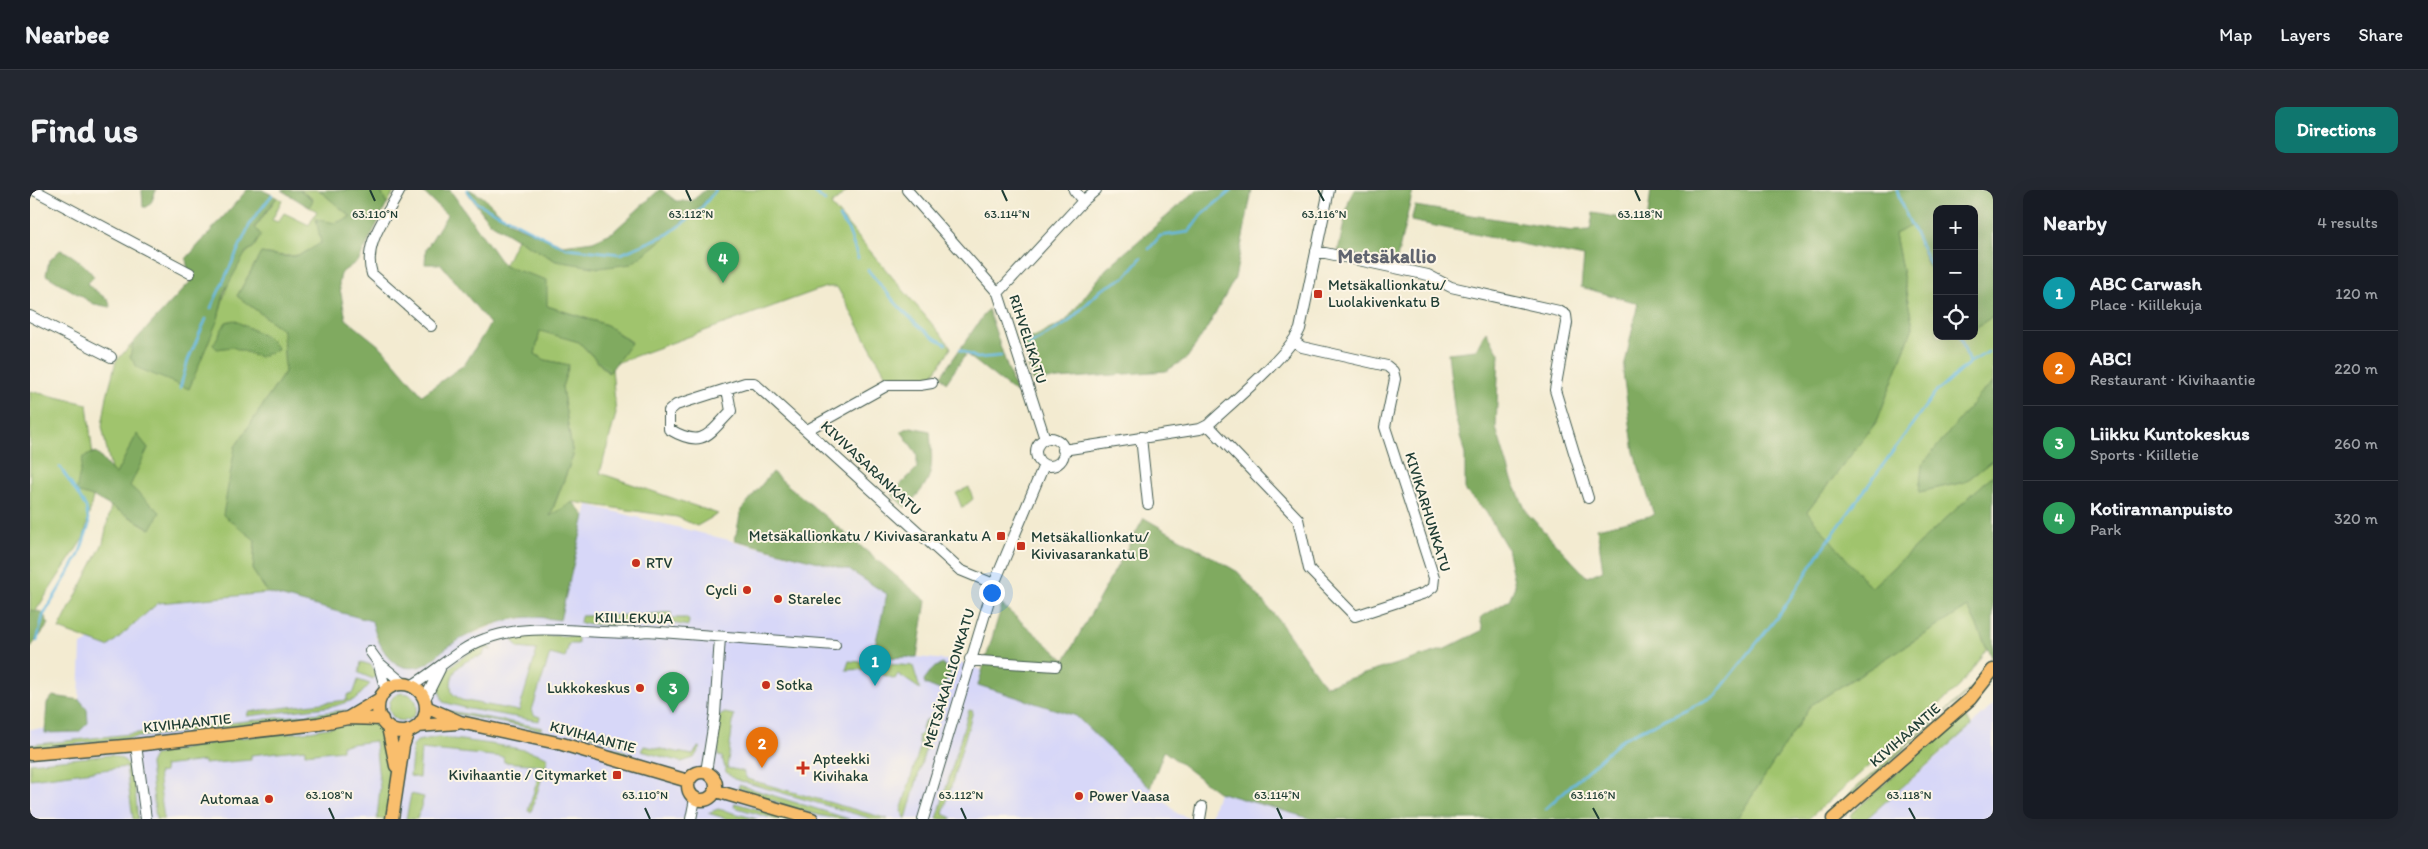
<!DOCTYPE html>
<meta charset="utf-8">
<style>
body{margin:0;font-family:Itim,sans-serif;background:#242831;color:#f1f3f6}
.controls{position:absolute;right:15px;top:15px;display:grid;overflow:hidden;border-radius:10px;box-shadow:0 5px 20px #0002}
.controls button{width:45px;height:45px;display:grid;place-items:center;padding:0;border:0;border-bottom:1px solid #363941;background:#171b24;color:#f1f3f6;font:25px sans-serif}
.you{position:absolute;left:961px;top:402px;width:18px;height:18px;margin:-12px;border:4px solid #fff;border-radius:50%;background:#1a73e8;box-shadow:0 0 0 8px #1a73e833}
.badge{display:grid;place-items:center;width:32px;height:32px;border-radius:50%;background:#0f766e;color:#fff;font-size:16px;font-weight:700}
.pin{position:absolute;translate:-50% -41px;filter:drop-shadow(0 1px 2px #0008)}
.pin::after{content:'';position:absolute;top:26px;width:18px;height:15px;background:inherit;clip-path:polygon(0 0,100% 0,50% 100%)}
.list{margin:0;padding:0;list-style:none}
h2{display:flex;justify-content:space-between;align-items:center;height:65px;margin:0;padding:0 20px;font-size:21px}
h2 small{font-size:16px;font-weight:400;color:#9ea1a6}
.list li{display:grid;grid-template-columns:32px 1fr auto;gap:15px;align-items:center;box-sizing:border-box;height:75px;padding:0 20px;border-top:1px solid #363941}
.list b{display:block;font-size:19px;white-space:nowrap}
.list p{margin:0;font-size:16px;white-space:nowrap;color:#9ea1a6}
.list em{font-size:16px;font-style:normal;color:#9ea1a6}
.icon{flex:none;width:28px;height:28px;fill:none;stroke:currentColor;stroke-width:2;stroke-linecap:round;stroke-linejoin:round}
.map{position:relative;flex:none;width:1963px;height:629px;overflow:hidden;border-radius:10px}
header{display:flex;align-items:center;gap:30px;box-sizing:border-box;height:70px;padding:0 25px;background:#171b24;border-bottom:1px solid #363941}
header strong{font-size:24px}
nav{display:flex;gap:28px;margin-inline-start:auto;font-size:18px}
.intro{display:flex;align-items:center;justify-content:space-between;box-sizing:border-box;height:120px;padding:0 30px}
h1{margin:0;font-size:35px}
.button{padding:12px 22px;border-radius:10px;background:#0f766e;color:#fff;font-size:18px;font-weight:700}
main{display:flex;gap:30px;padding:0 30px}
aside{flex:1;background:#171b24;border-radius:10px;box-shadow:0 5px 20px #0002}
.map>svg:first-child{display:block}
.built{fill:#d7d7f8}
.green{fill:#a0c46d;stroke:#608050}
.forest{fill:#80aa60;stroke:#50744a}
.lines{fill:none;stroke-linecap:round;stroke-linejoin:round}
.stream{stroke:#66b9e2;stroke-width:2.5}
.minor-casing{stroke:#3f574c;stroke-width:12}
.major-casing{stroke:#3f574c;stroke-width:15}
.minor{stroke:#fff;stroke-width:10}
.major{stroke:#f9be6d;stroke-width:12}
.ticks{fill:none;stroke:#1f3d34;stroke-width:2}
.poi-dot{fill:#c8321e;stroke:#fcf5e5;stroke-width:2}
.labels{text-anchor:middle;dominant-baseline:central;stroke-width:4;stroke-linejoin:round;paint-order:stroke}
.poi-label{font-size:15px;fill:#1f3d34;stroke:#fcf5e5;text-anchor:start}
.street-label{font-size:15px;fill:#1f3d34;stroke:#fcf5e5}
.district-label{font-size:20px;font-weight:bold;fill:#60646f;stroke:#fcf5e5}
.ticks-label{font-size:12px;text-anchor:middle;fill:#1f3d34;stroke:#fcf5e5;stroke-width:4;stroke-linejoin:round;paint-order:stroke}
</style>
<header>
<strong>Nearbee</strong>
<nav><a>Map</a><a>Layers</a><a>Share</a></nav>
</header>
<div class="intro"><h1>Find us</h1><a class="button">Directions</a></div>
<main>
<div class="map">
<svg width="1963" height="629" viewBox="0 0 1963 629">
<rect width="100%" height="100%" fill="#fcf5e5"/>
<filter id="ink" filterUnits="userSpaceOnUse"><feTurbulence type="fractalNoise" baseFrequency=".02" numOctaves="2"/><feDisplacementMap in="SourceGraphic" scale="10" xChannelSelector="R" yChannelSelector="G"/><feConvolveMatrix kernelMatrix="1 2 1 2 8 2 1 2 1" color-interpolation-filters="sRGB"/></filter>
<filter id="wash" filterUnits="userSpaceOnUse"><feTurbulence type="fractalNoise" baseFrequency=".0096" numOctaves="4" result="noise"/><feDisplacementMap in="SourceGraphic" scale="20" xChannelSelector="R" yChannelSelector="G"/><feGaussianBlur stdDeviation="1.12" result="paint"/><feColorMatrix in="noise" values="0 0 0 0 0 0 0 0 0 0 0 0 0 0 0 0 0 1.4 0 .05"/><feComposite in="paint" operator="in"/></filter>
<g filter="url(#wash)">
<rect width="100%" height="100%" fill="#f3ebd1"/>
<!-- built -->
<path class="built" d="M558,315L819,380L858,404L842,467H887L925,471L952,480L948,495L1046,526L1148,624L1162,629H0V539L48,540L51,455L61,450L78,456L128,413L238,403L342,431L346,449L398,474L414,459L429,450L473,432L502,427L530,430Z
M1963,515V629H1836L1912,563Z
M1188,602L1282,629H1180Z"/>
<!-- green -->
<path class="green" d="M270,0H289L321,27C301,34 305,36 292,51C275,71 253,66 231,63L207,106L253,140L255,182L205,257L225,350L223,381L238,403L128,413L78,457L29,439L73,353L81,316L120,339L129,322L99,296L118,258L107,245L86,284L81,280L72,236L77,206L86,171L103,153L100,167L188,129C193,107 204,68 224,57L225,38L247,7L252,10L242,30L248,32L254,23L279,35L287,21L279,17L283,9Z
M350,0H365L357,14Z
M688,0H818L801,15L919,154L921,158C896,196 902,194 857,187L807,97H796L586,173L601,152L577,135L517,116L474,76L487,49L526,71Z
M1882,35L1907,97V146H1930L1932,148L1944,146V139L1963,126V193L1951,203L1889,302L1935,292L1963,270V285L1841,398L1721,422L1777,322L1847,231L1883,137L1865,44Z
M510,140L549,152L578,183L582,178L586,224L570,283L688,324L667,336L647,327L543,312L520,327L543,266L532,197L539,175L515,170L505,164Z
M0,201L57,214L66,293L54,347L5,422L0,420Z
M939,297L943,309L932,318L926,303Z
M1938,417L1957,458L1930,496L1778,629H1707L1781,515Z
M641,422V428H657L659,431L658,436C633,430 617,434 592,435C578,436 564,434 550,433L551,426L610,425Z
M502,445L548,446V454H539L535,468L520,464L502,520L504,525L510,527L509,531L439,519L413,512L407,492C419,475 433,466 451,456L452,458L458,456L462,460L455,459L453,466C433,469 417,481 422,503L431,510L489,521L507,460L488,458L483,451V447Z
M1963,469V476L1953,489L1817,609L1818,605L1935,504L1952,486Z
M819,471L883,476L890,499L868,484L865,489L838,479L816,480Z
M331,472L341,475L347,484L343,489L329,483Z
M328,490L340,494L326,509L305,516L217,526L218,522L317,510V505L324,502Z
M359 517a14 14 0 1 1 28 0a14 14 0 1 1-28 0Z
M317,520L300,526L0,559V555Z
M414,520L513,538L511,540L415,522Z
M939,520L943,521L913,624L921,627V629H907Z
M695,523L704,525L697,578L713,581L717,589L858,629H843L704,589L696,582L692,567L688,566L689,526Z
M1932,524L1940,533L1941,536L1836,629H1822L1820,625Z
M338,531C372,537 359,605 356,629H347L350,598L345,551L312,555V560L275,564V559L221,565V570L174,574V571L134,576L135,582L128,583L134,629H126L120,574L124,566L129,564L205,548L274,542Z
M545,538L569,544L572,539L576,541V546L604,554L603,558L544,541Z
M893,542L895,545L900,543L876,629L871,621L890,557L888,546Z
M408,547C428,550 505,558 518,568L501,622L498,621L512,575L474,572L473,567L391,559L389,588L380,586L383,556L387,551Z
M546,547L597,562L595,566L546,549Z
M614,556L663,565L668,557L670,558L664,568L651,572L611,561Z
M81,565C86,567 91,568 95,571C106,581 106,615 108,629H103L96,577L0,589V573Z
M709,595L819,629C784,629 741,609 708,598Z
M381,604L394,607L387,629H376Z
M705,613L762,629H745L704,617Z
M688,619L727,629H698L678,623Z"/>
<!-- forest -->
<path class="forest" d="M112,0H126L122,11L117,17H113Z
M217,0H232L247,7L225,37L231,45L224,57L216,62L194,102L188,129L159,199L108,178L100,167L103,153L160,92L156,69Z
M251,0H270L283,10L279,17Z
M289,0H350L357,14L329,70L311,83L309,94L316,129L352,158L392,205L435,174L460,134L411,74H395L396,59L417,25L393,2L394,0H420L474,76L517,90V116L577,135L601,153L579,183L549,152L510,141L505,164L515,170L539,175L532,197L543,266L520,326L543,312L555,326L530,430C521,429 512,427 503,427C474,427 440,442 416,458C407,464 401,475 388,477C360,483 347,452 342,431L238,403L223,381L225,350L193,325L205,257L255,182L253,140L207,106L231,63C263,68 263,70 291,53L286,29L305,33L321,27Z
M436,0H440L453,7L480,33L533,55L563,51L583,42L629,0H632L646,11H662L675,0H688L625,56L601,74L569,78L526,71L487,49L459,32Z
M1167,0H1222L1205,88L1179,135L1157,168L1136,181L1002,191L993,152L1035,132L1076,79Z
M1324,0H1383L1366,73L1308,61L1319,10Z
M1621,0H1963V126L1944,139V19H1907V97L1882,35L1865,44L1883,137L1847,231L1777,322L1841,398L1963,285V471L1938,417L1781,515L1707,629H1282L1188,602L1134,561L1120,598L1046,526L948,495L972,415L1035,470L1114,328L1208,382L1247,428L1295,496L1415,459L1453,440L1450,428L1479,410L1485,396L1477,358L1456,322L1435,301V265L1425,226L1418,163L1446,160L1456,141L1469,163L1466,238L1481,287L1497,323L1557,387L1573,380L1567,338L1624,325L1604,262L1593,183L1608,113L1551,97L1554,67L1381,31L1385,16L1542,41L1560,40L1563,23L1617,33Z
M30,60C40,62 58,77 64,87L57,94L79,111L80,117L64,114L16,85L19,71Z
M958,119L986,203L936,164L916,193L911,186Z
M204,130C219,139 239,144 248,159L230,167L202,157L187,159L183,155L196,132Z
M1963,193V270L1935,292L1889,302L1892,275L1951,203Z
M881,237L900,241C903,282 905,288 875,318L861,304L887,278V264L871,241Z
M107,244L118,258L100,296L130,322L121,339L66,308L46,302L53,267L66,262L81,280L86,284Z
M742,282L896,411L887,467L842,468L857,404L819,380L705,350L711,320Z
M0,420L12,422L19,434L0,458Z
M913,474L921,483L910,500L895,494L894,490L903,478Z
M23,506L50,510L57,519L58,533L49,542L15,543L17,513Z
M902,527L900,543L895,546L892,539L894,531Z"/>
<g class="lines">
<!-- stream -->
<path class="stream" d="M437,0L447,13L536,58L591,64L638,44L668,22L686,0
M782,0L795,11
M1867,0L1872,16L1907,89
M809,27L818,39L828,68
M1119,59L1130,46L1159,42L1171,25L1202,0
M838,80C859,105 886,141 916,154
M181,118L221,32L242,5
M1930,146L1939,173
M999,155L1037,133L1071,100L1095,87L1111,68
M930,160L947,168L971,166
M150,198L158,170L176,129
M7,451L13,426L49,365L59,335L56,317L30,277
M1515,619L1592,549L1685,506L1752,421L1791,361L1904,204L1939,173L1958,162"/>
</g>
</g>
<g filter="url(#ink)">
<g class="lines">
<!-- minor casing -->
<g class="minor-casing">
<path id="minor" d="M4,0L160,83
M370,0C357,26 332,54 342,84L401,136
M877,0L968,103L1015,249
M1044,0L1053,11
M1286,61L1398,85L1421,97L1529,121L1536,125L1537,133L1525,200L1558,308
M968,103L1053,11L1066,0
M0,126L81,167
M697,199L701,221C678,245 673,259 639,239V221L646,215L715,193H724L930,380L964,394
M1178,235L1268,329L1279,379L1325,426L1395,403L1403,397L1404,388L1355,237L1365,189L1363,181L1357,176L1272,157L1264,151
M777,240L858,195H890L902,193
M1111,247L1118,314
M1006 262a14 14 0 1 1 28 0a14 14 0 1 1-28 0Z
M1033,260L1170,239L1178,235C1200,214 1259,165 1270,139L1299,0
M340,461L348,472L374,494
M940,469L950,471L1026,476
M348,472L356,501
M381,496C407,481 427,459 455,449C507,429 564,448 617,441L805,455
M395,509L410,479
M106,555L116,629
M676,582L685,525L690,447
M661,629L665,609
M893,629L964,394L1014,275
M1170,629L1172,617"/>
</g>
<!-- major casing -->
<g class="major-casing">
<path id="major" d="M348 518a24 24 0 1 1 48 0a24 24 0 1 1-48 0Z
M396,517L430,532L532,554L658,591
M318,528L350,509
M388,536L427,533
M358,537L366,576
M0,564L106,555L288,534L318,528L352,529
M658 596a14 14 0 1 1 28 0a14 14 0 1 1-28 0Z
M686,601L782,629
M362,629L373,556L378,541
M1803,629L1940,509L1963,480"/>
</g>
<!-- minor -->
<use href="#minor" class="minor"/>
<!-- major -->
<use href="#major" class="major"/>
</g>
</g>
<!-- ticks -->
<path class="ticks" d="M340,0L345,11M656,0L661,11M972,0L977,11M1288,0L1294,11M1605,0L1610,11M299,618L304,629M615,618L620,629M931,618L936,629M1247,618L1252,629M1563,618L1569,629M1879,618L1885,629"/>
<!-- markers -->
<g class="poi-dot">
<rect x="1283" y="99" width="10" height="10" rx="2.5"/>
<rect x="966" y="341" width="10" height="10" rx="2.5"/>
<rect x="986" y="351" width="10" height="10" rx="2.5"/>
<circle cx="606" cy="373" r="5"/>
<circle cx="717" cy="400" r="5"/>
<circle cx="748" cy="409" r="5"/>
<circle cx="736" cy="495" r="5"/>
<circle cx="610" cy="498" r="5"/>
<path d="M770.5 570.5h5v5h5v5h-5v5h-5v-5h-5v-5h5z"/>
<rect x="582" y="580" width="10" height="10" rx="2.5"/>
<circle cx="1049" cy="606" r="5"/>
<circle cx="239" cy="609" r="5"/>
</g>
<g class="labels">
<!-- poi labels -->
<g class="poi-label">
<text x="1298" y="95">Metsäkallionkatu/<tspan x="1298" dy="17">Luolakivenkatu B</tspan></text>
<text x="961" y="346" text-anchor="end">Metsäkallionkatu / Kivivasarankatu A</text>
<text x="1001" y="347">Metsäkallionkatu/<tspan x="1001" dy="17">Kivivasarankatu B</tspan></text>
<text x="616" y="373">RTV</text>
<text x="707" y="400" text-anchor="end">Cycli</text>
<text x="758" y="409">Starelec</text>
<text x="746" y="495">Sotka</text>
<text x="600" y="498" text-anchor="end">Lukkokeskus</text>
<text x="783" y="569">Apteekki<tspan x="783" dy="17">Kivihaka</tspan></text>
<text x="577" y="585" text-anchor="end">Kivihaantie / Citymarket</text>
<text x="1059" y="606">Power Vaasa</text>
<text x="229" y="609" text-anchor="end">Automaa</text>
</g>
<!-- street labels -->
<g class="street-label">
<text transform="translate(998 149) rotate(72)">RIHVELIKATU</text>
<text transform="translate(841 278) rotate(43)">KIVIVASARANKATU</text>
<text transform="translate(1398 322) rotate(73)">KIVIKARHUNKATU</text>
<text transform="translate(604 428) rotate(1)">KIILLEKUJA</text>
<text transform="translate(919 488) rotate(-73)">METSÄKALLIONKATU</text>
<text transform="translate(157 533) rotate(-6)">KIVIHAANTIE</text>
<text transform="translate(1875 545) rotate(-41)">KIVIHAANTIE</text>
<text transform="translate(563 547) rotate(15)">KIVIHAANTIE</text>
</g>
<!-- district labels -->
<g class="district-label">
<text x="1357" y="66">Metsäkallio</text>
</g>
</g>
<g class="ticks-label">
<text x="345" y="28">63.110°N</text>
<text x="661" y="28">63.112°N</text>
<text x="977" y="28">63.114°N</text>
<text x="1294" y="28">63.116°N</text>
<text x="1610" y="28">63.118°N</text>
<text x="299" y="609">63.108°N</text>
<text x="615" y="609">63.110°N</text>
<text x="931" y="609">63.112°N</text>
<text x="1247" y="609">63.114°N</text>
<text x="1563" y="609">63.116°N</text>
<text x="1879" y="609">63.118°N</text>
</g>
</svg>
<div class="controls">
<button>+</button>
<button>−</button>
<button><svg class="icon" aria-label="locate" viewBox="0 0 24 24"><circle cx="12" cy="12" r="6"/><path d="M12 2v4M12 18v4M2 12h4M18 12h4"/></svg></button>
</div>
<div class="you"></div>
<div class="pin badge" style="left:845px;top:496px;background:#0f9aa8">1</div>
<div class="pin badge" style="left:732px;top:578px;background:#e8710a">2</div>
<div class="pin badge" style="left:643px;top:523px;background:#2e9e5b">3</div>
<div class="pin badge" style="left:693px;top:93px;background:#2e9e5b">4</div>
</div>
<aside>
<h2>Nearby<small>4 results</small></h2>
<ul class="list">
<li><span class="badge" style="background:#0f9aa8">1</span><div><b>ABC Carwash</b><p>Place · Kiillekuja</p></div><em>120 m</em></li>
<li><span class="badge" style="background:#e8710a">2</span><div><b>ABC!</b><p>Restaurant · Kivihaantie</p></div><em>220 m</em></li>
<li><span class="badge" style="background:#2e9e5b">3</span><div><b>Liikku Kuntokeskus</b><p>Sports · Kiilletie</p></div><em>260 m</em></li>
<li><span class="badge" style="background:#2e9e5b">4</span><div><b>Kotirannanpuisto</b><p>Park</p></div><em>320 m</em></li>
</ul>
</aside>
</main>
